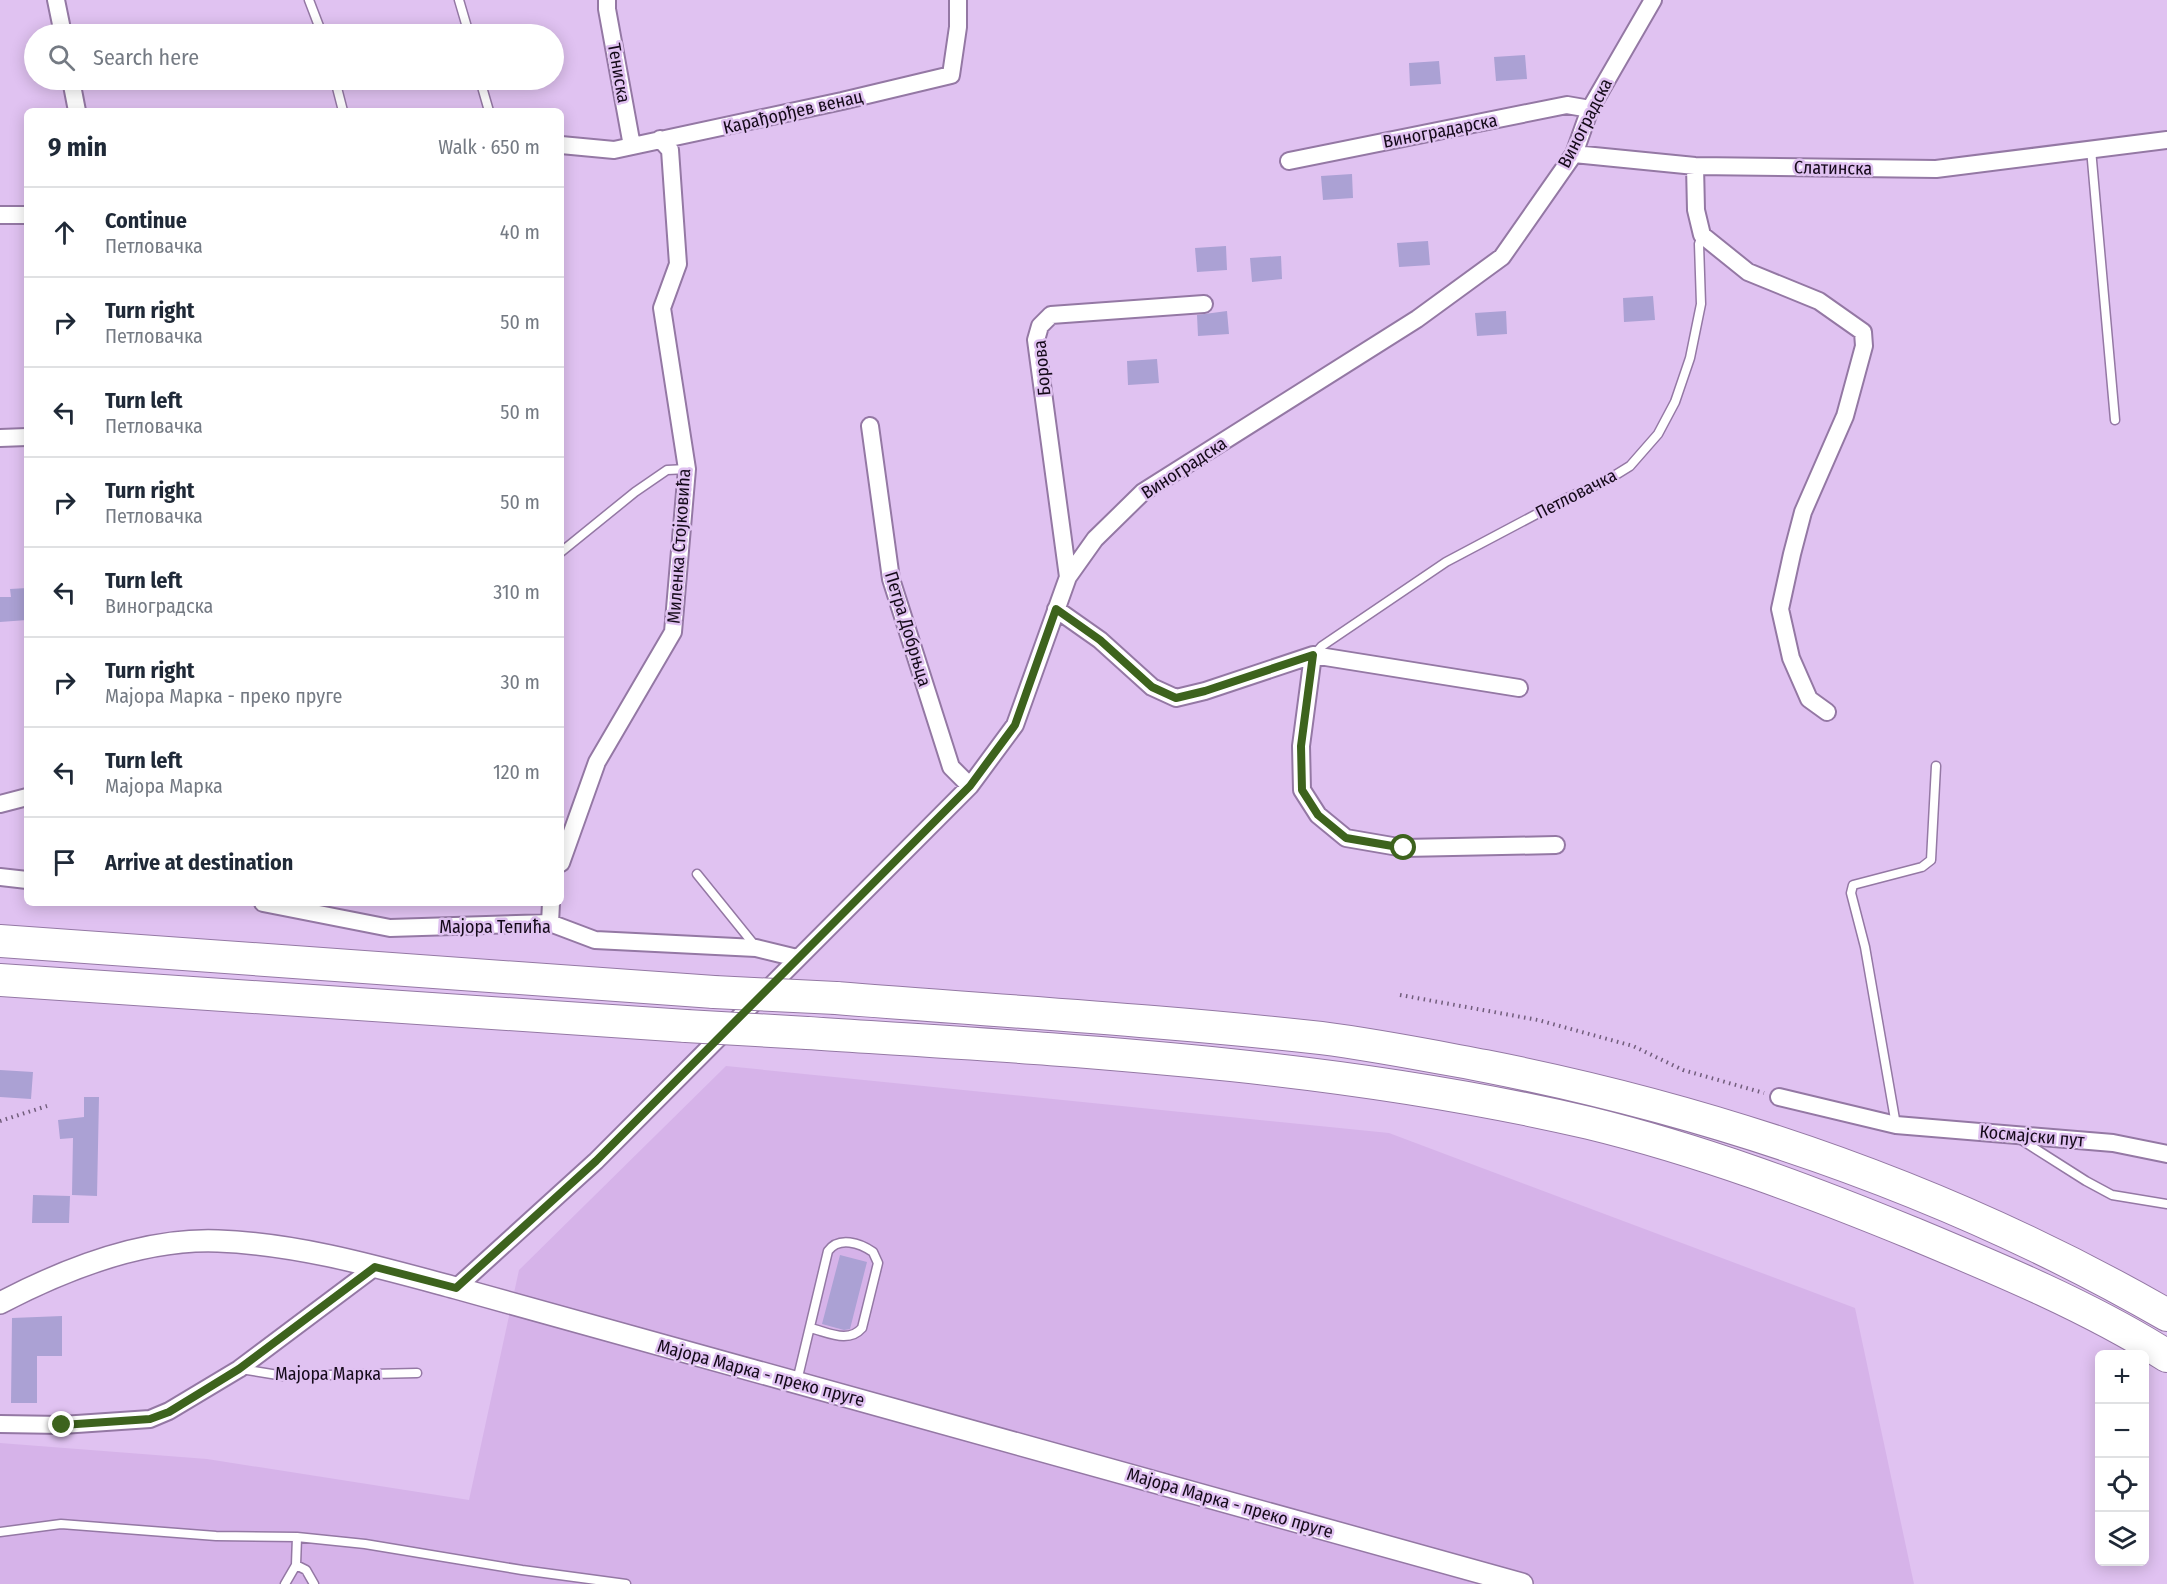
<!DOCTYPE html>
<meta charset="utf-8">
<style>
body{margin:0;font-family:"Fira Sans Condensed",sans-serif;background:#f6f6f7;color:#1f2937}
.controls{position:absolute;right:18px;bottom:18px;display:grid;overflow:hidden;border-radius:9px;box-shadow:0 3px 15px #0003}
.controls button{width:54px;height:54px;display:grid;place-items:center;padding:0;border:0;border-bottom:2px solid #e0e1e3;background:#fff;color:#1f2937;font:30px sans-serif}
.stop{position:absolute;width:18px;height:18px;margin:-14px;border:4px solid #3d631d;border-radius:50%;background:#fff}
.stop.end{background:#3d631d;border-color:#fff;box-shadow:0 2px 6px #0008}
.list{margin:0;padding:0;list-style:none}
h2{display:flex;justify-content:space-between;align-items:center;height:78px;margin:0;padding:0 24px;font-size:26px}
h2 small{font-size:20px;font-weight:400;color:#747a83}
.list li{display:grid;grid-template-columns:39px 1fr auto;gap:18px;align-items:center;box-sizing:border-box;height:90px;padding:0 24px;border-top:2px solid #e0e1e3}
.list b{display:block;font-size:22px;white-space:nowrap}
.list p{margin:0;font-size:20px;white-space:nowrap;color:#747a83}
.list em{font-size:20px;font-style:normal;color:#747a83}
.icon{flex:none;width:33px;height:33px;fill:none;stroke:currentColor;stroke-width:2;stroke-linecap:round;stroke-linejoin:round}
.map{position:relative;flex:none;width:2167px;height:1584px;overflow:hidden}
.search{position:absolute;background:#fff;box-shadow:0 3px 15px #0003;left:24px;top:24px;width:540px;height:66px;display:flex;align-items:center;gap:15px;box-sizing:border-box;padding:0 21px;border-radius:33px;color:#747a83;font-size:22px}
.panel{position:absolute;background:#fff;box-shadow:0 3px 15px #0003;left:24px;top:108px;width:540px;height:798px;border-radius:9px}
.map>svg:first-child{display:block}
.built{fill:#d6b3e9}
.building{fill:#aba1d4}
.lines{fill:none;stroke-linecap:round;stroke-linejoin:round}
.service-casing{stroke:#9478a4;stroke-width:11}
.minor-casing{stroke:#9478a4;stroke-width:20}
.tertiary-casing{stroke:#9478a4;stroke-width:24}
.motorway-casing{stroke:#9478a4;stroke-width:34}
.path{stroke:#715d7b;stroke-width:4;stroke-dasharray:1.5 4.5;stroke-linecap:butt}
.service{stroke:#fff;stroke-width:8}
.minor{stroke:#fff;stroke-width:16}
.tertiary{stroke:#fff;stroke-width:21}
.motorway{stroke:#fff;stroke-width:32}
.motorway-bridge-casing{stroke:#9478a4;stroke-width:34;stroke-linecap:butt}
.motorway-bridge{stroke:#fff;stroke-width:32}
.route{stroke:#3d631d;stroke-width:8}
.labels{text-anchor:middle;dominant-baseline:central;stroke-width:5;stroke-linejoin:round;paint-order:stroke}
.street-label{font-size:18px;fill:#150a1a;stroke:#e0c2f1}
</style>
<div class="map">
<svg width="2167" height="1584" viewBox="0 0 2167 1584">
<rect width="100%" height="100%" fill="#e0c2f1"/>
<!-- built -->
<path class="built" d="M726,1066L1389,1133L1855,1308L1914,1584H0V1443L207,1459L469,1500L519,1270Z"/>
<!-- building -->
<path class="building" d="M1525,55L1527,79L1496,81L1494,57Z
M1439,61L1441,84L1410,86L1409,63Z
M1352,174L1353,198L1323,200L1321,176Z
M1428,241L1430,265L1399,267L1397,243Z
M1226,246L1227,270L1197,272L1195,248Z
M1281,256L1282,279L1252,282L1250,258Z
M1653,296L1655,320L1624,322L1623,298Z
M1227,311L1229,334L1198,336L1197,315Z
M1506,311L1507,334L1477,336L1475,313Z
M1157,359L1159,383L1128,385L1127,361Z
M27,588V620L0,622V597H11L10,589Z
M0,1070L33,1072L31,1099L0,1097Z
M84,1097H99L97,1196L72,1195L73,1138L60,1139L58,1120L84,1117Z
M33,1195L70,1196L69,1223H32Z
M840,1255L867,1262L850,1329L844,1330L822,1324Z
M62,1316V1356H37V1403H11L12,1318Z"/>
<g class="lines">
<!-- service casing -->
<g class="service-casing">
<path id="service" d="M309,0L322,34
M459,0L469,34
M335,80L343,111
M480,80L489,111
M2091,149L2115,420
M561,552L635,492L667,470L687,469
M1314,655L1322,646L1446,562L1565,499L1609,479L1630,466L1658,434L1675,402L1690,358L1701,304L1699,244L1702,235
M697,874L756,947
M1896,1125L1865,947L1851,893L1853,885L1922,867L1931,860L1936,766
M2020,1139L2086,1181L2112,1195L2167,1204
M241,1369L284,1376L417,1373
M797,1381L828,1251C839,1236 860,1243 873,1252L878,1263L862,1328C848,1344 828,1332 810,1328
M0,1532L61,1524L216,1536L297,1537L365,1544L522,1570L626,1584
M296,1565L306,1570L314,1584
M285,1584L296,1565L297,1537"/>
</g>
<!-- minor casing -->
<g class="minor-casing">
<path id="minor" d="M56,0L63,34
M607,0V9L632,146
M71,80L77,111
M561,145L614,150L842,101L951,75L958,27V0
M1574,154L1695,166L1936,169L2167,140
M1289,161L1567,105L1590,109
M1695,166L1696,210L1702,235L1748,272L1819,301L1863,332L1864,346L1845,416L1803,512L1792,554L1780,609L1791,658L1809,699L1827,712
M0,215H27
M870,426L891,579L951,767L970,786
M0,438L27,437
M1068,577L1036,340L1040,326L1051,315L1204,304
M1056,609L1100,640L1152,687L1176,698L1205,691L1313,655L1519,688
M1313,655L1301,746L1302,790L1318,815L1346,838L1404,848L1556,845
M0,804L27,797
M561,863L597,762L673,632L687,469L662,308L678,264L670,150L660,139
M0,877L27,880
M263,903L390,928L550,923L595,940L756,948L797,958
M550,923L551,903
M1779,1097L1896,1125L2113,1143L2167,1154
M456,1288L596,1161L970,786L1015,725L1068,577L1095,539L1143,492L1417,319L1502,257L1574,154L1590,109L1653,0
M0,1424L62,1425L150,1419L169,1411L239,1369L375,1267"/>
</g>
<!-- tertiary casing -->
<g class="tertiary-casing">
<path id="tertiary" d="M0,1303C65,1269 143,1238 218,1241C299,1244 378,1267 456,1288L1522,1584"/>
</g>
<!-- motorway casing -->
<g class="motorway-casing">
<path id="motorway" d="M0,941L714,992
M0,980L686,1026
M836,998C998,1011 1160,1020 1321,1038C1376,1045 1431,1056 1485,1066C1723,1113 1957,1194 2167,1315
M807,1033C1069,1050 1333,1063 1589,1123C1700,1150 1807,1190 1912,1233C1996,1268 2090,1307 2167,1356"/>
</g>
<!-- path -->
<path class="path" d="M1400,995L1538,1020L1633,1046L1683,1070L1764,1093
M0,1121L47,1106"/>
<!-- service -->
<use href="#service" class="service"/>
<!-- minor -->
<use href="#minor" class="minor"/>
<!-- tertiary -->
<use href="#tertiary" class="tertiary"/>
<!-- motorway -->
<use href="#motorway" class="motorway"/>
<!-- motorway-bridge casing -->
<g class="motorway-bridge-casing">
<path id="motorway-bridge" d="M714,992L836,998
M686,1026L807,1033"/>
</g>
<!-- motorway-bridge -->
<use href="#motorway-bridge" class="motorway-bridge"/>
</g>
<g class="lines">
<!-- route -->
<path class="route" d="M62,1425L150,1419L169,1412L239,1369L375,1267L456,1288L596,1161L970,786L1015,725L1056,609L1100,640L1152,687L1176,698L1205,691L1313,655L1301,746L1302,790L1318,815L1346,838L1404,848"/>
</g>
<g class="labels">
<!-- street labels -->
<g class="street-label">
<text transform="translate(619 73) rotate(80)">Тениска</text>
<text transform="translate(793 112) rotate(-13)">Карађорђев венац</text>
<text transform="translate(1585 123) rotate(-63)">Виноградска</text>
<text transform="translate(1440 131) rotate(-11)">Виноградарска</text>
<text transform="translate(1833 168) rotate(1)">Слатинска</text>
<text transform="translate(1042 368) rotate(-95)">Борова</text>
<text transform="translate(1184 468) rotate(-33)">Виноградска</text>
<text transform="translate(1576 494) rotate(-27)">Петловачка</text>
<text transform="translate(679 546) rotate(-86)">Миленка Стојковића</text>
<text transform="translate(908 629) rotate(73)">Петра Добрњца</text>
<text x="495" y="927">Мајора Тепића</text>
<text transform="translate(2032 1136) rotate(5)">Космајски пут</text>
<text transform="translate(761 1373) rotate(15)">Мајора Марка - преко пруге</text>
<text x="328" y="1374">Мајора Марка</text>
<text transform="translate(1230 1503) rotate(16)">Мајора Марка - преко пруге</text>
</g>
</g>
</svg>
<div class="controls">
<button>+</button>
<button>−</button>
<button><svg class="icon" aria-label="locate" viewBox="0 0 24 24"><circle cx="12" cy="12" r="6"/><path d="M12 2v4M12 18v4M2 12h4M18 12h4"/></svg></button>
<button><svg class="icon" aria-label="layers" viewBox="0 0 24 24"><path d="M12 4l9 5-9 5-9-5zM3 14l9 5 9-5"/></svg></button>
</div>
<div class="stop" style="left:1404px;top:848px"></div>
<div class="stop end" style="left:62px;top:1425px"></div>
<div class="search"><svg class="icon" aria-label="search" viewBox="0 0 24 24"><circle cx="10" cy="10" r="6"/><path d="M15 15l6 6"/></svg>Search here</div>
<section class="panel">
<h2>9 min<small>Walk · 650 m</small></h2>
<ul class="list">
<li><svg class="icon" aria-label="ahead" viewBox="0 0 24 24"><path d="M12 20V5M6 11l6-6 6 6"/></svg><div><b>Continue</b><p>Петловачка</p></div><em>40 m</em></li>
<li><svg class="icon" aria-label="right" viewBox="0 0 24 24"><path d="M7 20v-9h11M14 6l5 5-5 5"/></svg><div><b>Turn right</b><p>Петловачка</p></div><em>50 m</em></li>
<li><svg class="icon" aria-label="left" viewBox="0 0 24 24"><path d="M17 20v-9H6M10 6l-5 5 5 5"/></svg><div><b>Turn left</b><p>Петловачка</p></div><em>50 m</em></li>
<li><svg class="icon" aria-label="right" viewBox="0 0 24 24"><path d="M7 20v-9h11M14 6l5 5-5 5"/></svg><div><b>Turn right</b><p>Петловачка</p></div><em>50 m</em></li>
<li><svg class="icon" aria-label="left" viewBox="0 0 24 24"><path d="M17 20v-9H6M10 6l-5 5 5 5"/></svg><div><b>Turn left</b><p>Виноградска</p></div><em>310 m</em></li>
<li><svg class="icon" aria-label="right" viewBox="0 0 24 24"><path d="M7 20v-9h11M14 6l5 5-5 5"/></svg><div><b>Turn right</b><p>Мајора Марка - преко пруге</p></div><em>30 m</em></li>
<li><svg class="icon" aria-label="left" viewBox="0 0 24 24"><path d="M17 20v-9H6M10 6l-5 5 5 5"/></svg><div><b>Turn left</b><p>Мајора Марка</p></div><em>120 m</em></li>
<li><svg class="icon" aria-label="arrive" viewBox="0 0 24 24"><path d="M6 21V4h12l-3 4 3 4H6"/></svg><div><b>Arrive at destination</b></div></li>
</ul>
</section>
</div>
